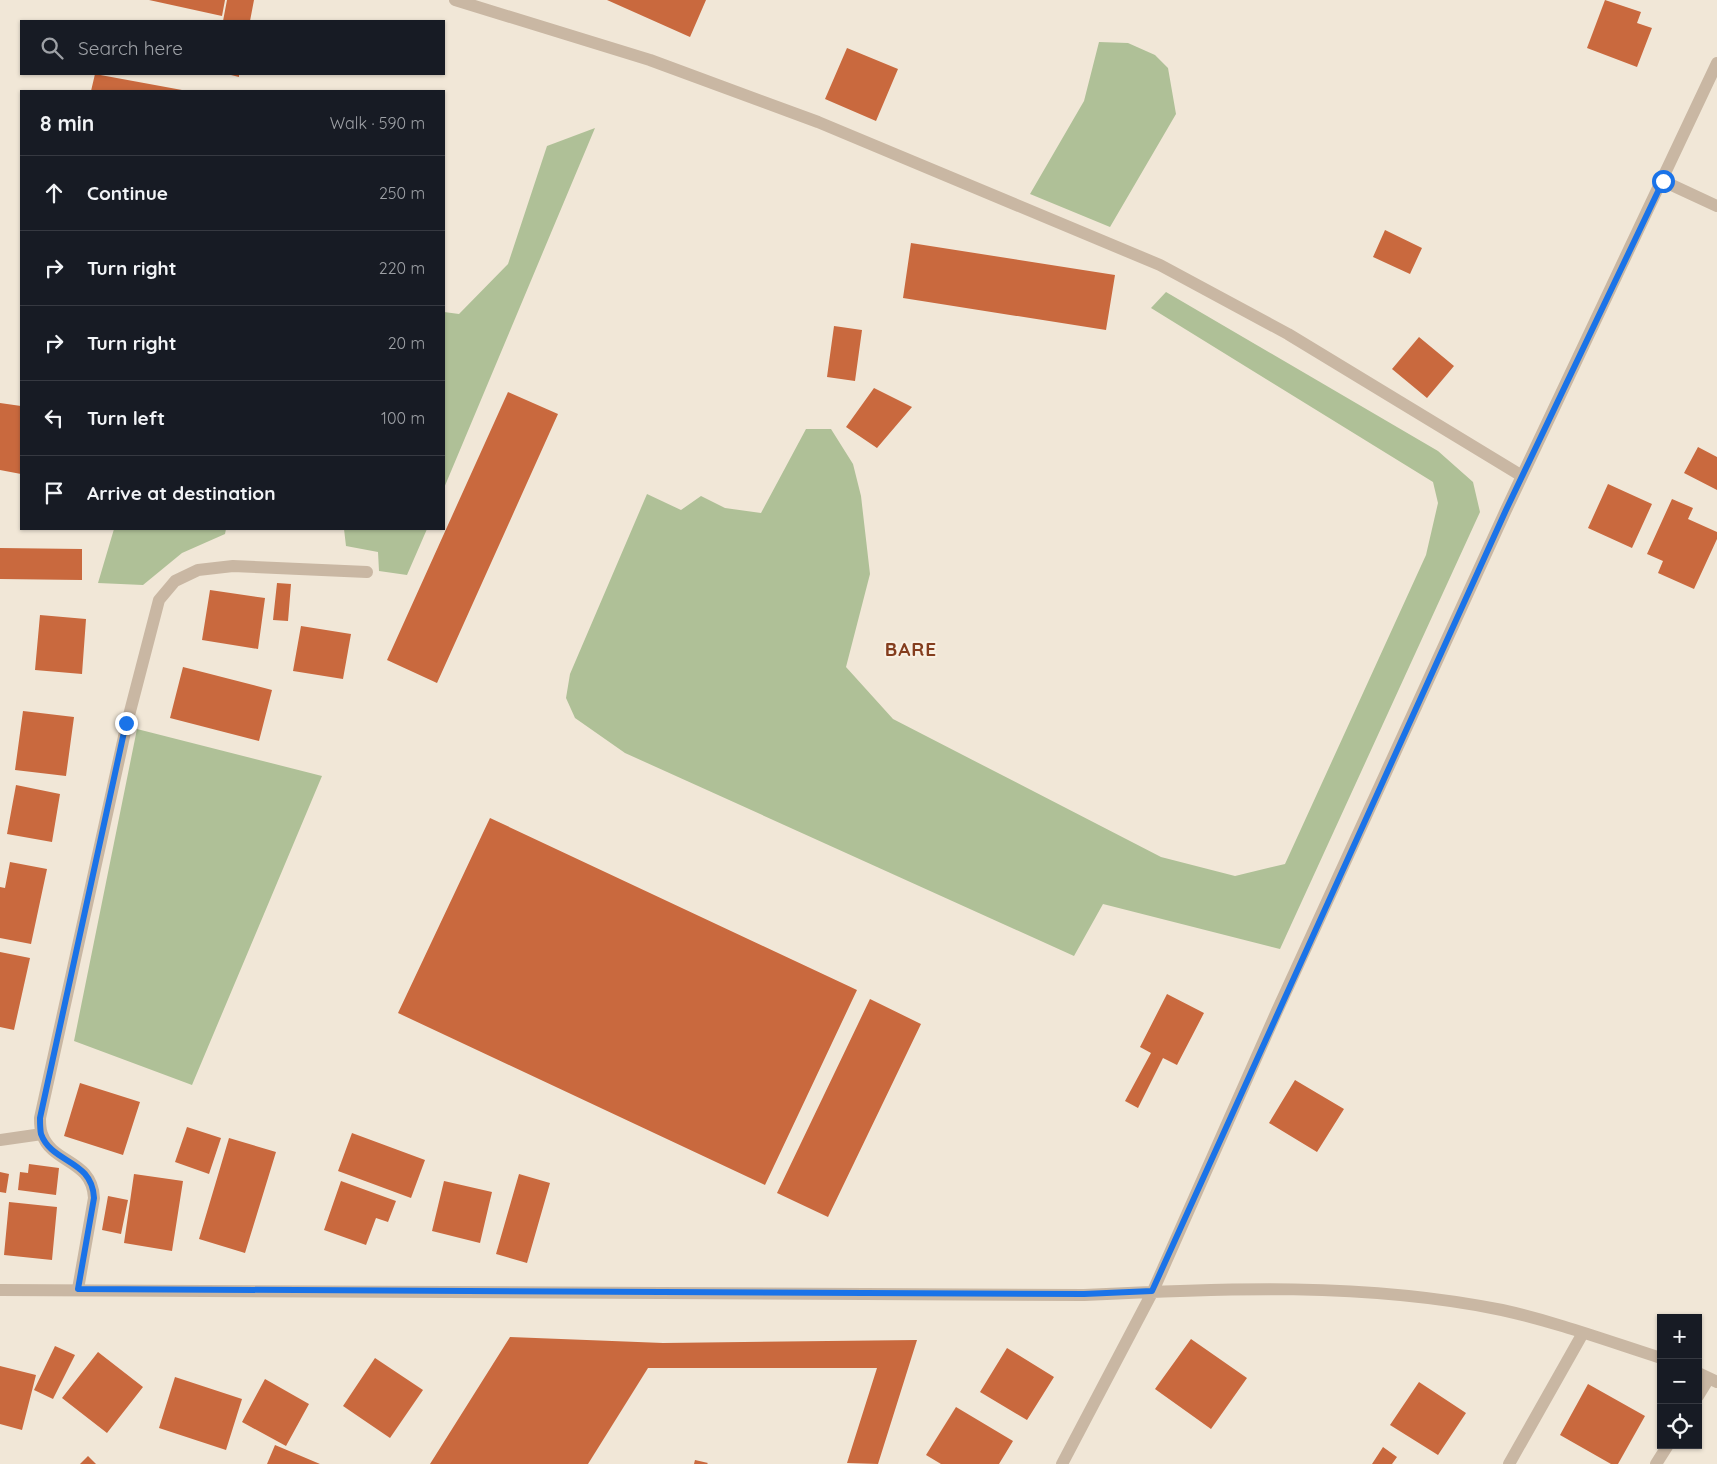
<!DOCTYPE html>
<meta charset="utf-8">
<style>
body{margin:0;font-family:Quicksand,sans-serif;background:#20242c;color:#f1f3f6}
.controls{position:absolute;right:15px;bottom:15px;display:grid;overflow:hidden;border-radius:0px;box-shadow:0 1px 4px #0004}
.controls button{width:45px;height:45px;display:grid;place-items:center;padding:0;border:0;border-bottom:1px solid #363941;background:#171b24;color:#f1f3f6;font:25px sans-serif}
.stop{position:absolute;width:15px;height:15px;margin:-11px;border:4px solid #1a73e8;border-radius:50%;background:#fff}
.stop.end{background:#1a73e8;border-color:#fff;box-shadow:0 1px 5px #0008}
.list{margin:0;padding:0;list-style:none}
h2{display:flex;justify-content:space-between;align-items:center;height:65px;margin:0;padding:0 20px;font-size:21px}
h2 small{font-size:16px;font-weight:400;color:#9ea1a6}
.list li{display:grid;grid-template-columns:32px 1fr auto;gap:15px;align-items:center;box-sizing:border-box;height:75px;padding:0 20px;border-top:1px solid #363941}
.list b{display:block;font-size:19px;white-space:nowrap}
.list em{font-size:16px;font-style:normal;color:#9ea1a6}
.icon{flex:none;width:28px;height:28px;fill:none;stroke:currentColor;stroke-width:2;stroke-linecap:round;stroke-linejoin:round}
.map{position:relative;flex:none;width:1717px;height:1464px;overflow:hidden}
.search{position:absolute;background:#171b24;box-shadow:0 1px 4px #0004;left:20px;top:20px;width:425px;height:55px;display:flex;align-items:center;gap:12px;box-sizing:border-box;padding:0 18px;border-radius:0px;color:#9ea1a6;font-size:19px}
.panel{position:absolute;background:#171b24;box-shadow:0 1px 4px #0004;left:20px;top:90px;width:425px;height:440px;border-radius:0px}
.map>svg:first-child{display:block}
.green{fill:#afc097}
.building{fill:#c9693e}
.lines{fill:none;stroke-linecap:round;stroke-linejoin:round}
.minor{stroke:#c9b7a3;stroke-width:12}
.route{stroke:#1a73e8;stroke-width:6}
.labels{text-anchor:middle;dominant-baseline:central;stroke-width:4;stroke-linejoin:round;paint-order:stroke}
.district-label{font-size:19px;font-weight:bold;letter-spacing:1px;fill:#843d1d;stroke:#f9f0e3}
</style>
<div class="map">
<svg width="1717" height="1464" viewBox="0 0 1717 1464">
<rect width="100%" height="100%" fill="#f1e7d7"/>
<!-- green -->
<path class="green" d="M1099,42L1128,43L1155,55L1168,68L1176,114L1110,227L1030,194L1084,101Z
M595,128L444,488V312L459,314L508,264L547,146Z
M1166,292L1438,451L1473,482L1480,512L1280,949L1103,904L1074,956L625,753L575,718L566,698L570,674L647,494L681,510L701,496L725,508L761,513L806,429H831L853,464L861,496L870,574L846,667L893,719L1161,857L1235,876L1285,864L1426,555L1438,503L1433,482L1151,308Z
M114,529H226L225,534L182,553L143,585L98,583Z
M344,529H427L407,575L379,571L378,552L346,546Z
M137,729L322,776L192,1085L74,1041Z"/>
<!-- building -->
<path class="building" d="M149,0H225L222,16Z
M227,0H254L250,21H223Z
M607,0H706L690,37Z
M1605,0L1641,12L1637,23L1652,28L1637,67L1587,48Z
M847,48L898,69L876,121L825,99Z
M95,74L182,90V91H91Z
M227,74H239V77Z
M1385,230L1422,248L1410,274L1373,257Z
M911,243L1115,275L1106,330L903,298Z
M834,326L862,330L855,381L827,377Z
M1419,337L1454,366L1427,398L1392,369Z
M874,388L912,407L877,448L846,427Z
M508,392L558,414L437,683L387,660Z
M0,403L21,406V474L0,470Z
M1698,447L1717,457V490L1684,473Z
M1608,484L1652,504L1632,548L1588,528Z
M1672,499L1693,508L1688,519L1717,532V539L1694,589L1658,573L1663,561L1647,554Z
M0,548L82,549V580L0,579Z
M277,583L291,584L288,621L273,620Z
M210,590L265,598L258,649L202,640Z
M40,615L86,619L82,674L35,670Z
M301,626L351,634L343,679L293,671Z
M183,667L272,690L259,741L170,718Z
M23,711L74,717L66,776L15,770Z
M16,785L60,794L52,842L7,834Z
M490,818L857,990L765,1185L398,1013Z
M10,862L47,869L31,944L0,938V887L5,888Z
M0,952L30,958L14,1030L0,1027Z
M1167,994L1204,1013L1177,1065L1163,1058L1138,1108L1125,1101L1151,1053L1140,1047Z
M870,999L921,1024L828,1217L777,1193Z
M1295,1080L1344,1109L1317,1152L1269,1123Z
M80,1083L140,1102L123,1155L64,1136Z
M187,1127L221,1138L209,1174L175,1162Z
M352,1133L425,1160L411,1198L338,1171Z
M229,1138L276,1152L245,1253L199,1239Z
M29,1164L59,1168L56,1195L18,1190L20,1172L28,1173Z
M0,1172L9,1174L6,1193L0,1192Z
M134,1174L183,1181L172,1251L124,1243Z
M519,1174L550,1183L527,1263L496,1254Z
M341,1181L396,1201L388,1222L376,1218L366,1245L324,1230Z
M444,1181L492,1192L480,1243L432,1231Z
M108,1196L128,1200L121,1234L102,1230Z
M9,1202L57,1207L52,1260L4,1255Z
M510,1337L663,1343L917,1340L878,1464L847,1463L877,1368H648L588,1464H430Z
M1191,1339L1247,1378L1211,1429L1155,1389Z
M55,1346L75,1355L53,1399L34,1390Z
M1007,1348L1054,1377L1027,1420L980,1392Z
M98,1352L143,1387L107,1433L62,1398Z
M375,1358L423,1390L390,1438L343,1406Z
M0,1366L36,1375L22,1430L0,1424Z
M175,1377L242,1399L226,1450L159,1428Z
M265,1379L309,1404L286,1446L242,1422Z
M1419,1382L1466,1413L1438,1455L1390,1425Z
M1588,1384L1645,1416L1618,1464H1611L1560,1435Z
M956,1407L1013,1441L999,1464H941L926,1455Z
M275,1445L320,1464H267Z
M1383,1447L1397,1457L1392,1464H1372Z
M88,1456L96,1464H80Z
M695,1460L708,1463L707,1464H694Z"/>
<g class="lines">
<!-- minor -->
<path class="minor" d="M455,0L650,60L818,122L1160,265L1288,334L1522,476
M1663,181L1717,206
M0,1140L42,1134
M78,1289L94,1198C92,1159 52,1164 42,1134C40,1129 40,1123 40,1118L127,723L159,600L175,581L198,570L233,566L367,572
M0,1290L1084,1295C1223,1288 1365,1282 1502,1310C1556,1322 1608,1341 1661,1358
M1698,1373L1717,1382
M1698,1396L1709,1378
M1062,1464L1153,1291L1277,1011L1506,510L1717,63
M1509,1464L1583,1333
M1656,1464L1668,1445"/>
</g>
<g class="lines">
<!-- route -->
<path class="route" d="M126,723L40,1118C40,1123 40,1129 41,1134C52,1164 92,1159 94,1198L78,1289L1084,1294L1152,1291L1506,510L1663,181"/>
</g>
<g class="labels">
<!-- district labels -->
<g class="district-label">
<text x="911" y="649">BARE</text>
</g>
</g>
</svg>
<div class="controls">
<button>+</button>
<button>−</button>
<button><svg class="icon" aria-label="locate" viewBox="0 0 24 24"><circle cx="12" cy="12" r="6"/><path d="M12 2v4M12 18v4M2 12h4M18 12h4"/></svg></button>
</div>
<div class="stop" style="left:1663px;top:181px"></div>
<div class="stop end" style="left:126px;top:723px"></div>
<div class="search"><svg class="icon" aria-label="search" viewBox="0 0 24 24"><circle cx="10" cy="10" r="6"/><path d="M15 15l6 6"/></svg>Search here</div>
<section class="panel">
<h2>8 min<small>Walk · 590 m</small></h2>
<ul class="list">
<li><svg class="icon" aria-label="ahead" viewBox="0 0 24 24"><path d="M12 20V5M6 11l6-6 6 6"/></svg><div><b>Continue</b></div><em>250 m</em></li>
<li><svg class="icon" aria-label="right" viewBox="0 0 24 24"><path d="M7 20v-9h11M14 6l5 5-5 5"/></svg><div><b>Turn right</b></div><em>220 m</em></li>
<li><svg class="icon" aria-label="right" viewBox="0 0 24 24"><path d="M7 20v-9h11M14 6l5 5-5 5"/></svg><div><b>Turn right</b></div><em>20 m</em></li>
<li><svg class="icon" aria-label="left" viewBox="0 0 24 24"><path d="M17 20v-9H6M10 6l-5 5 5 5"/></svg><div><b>Turn left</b></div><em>100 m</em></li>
<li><svg class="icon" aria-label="arrive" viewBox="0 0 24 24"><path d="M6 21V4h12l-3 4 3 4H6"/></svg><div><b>Arrive at destination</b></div></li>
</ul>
</section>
</div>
